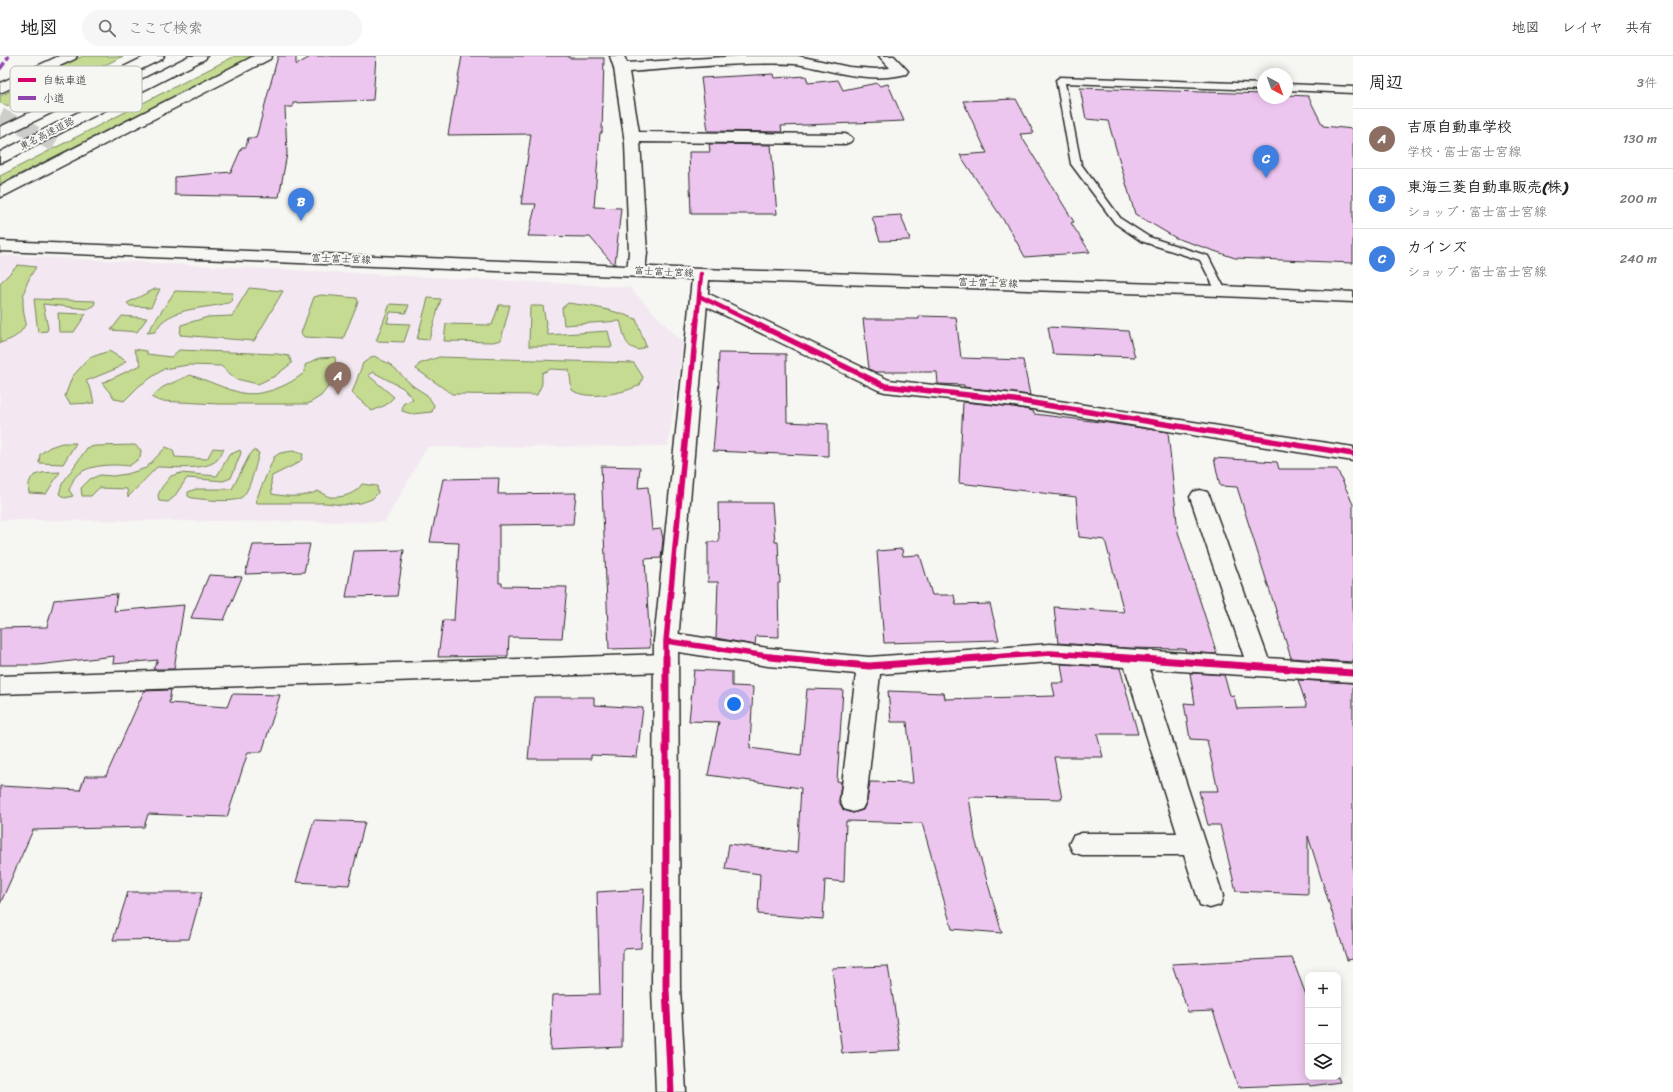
<!DOCTYPE html>
<html lang="ja">
<meta charset="utf-8">
<style>
body{margin:0;font-family:Sriracha,"Klee One",sans-serif;background:#f6f6f6;color:#202124}
.controls{position:absolute;right:12px;bottom:12px;display:grid;overflow:hidden;border-radius:8px;box-shadow:0 2px 10px #0003}
.controls button{width:36px;height:36px;display:grid;place-items:center;padding:0;border:0;border-bottom:1px solid #e0e0e0;background:#fff;color:#202124;font:20px sans-serif}
.compass{position:absolute;left:1257px;top:12px;width:36px;height:36px;border-radius:50%;background:#fff;box-shadow:0 2px 10px #0003;rotate:139deg}
.you{position:absolute;left:734px;top:648px;width:14px;height:14px;margin:-10px;border:3px solid #fff;border-radius:50%;background:#1a73e8;box-shadow:0 0 0 6px #1a73e833}
.badge{display:grid;place-items:center;width:26px;height:26px;border-radius:50%;background:#ea580c;color:#fff;font-size:13px;font-weight:700}
.pin{position:absolute;translate:-50% -33px;filter:drop-shadow(0 1px 2px #0008)}
.pin::after{content:'';position:absolute;top:21px;width:14px;height:12px;background:inherit;clip-path:polygon(0 0,100% 0,50% 100%)}
.list{margin:0;padding:0;list-style:none}
h2{display:flex;justify-content:space-between;align-items:center;height:52px;margin:0;padding:0 16px;font-size:17px}
h2 small{font-size:13px;font-weight:400;color:#757577}
.list li{display:grid;grid-template-columns:26px 1fr auto;gap:12px;align-items:center;box-sizing:border-box;height:60px;padding:0 16px;border-top:1px solid #e0e0e0}
.list b{display:block;font-size:15px;white-space:nowrap}
.list p{margin:0;font-size:13px;white-space:nowrap;color:#757577}
.list em{font-size:13px;font-style:normal;color:#757577}
.icon{flex:none;width:22px;height:22px;fill:none;stroke:currentColor;stroke-width:2;stroke-linecap:round;stroke-linejoin:round}
.map{position:relative;flex:none;width:1353px;height:1036px;overflow:hidden}
header{display:flex;align-items:center;gap:24px;box-sizing:border-box;height:56px;padding:0 20px;background:#fff;border-bottom:1px solid #e0e0e0}
header strong{font-size:19px}
nav{display:flex;gap:22px;margin-inline-start:auto;font-size:14px}
.search{width:280px;height:36px;background:#f6f6f6;display:flex;align-items:center;gap:10px;box-sizing:border-box;padding:0 14px;border-radius:22px;color:#757577;font-size:15px}
main{display:flex}
aside{flex:1;background:#fff}
.map>svg:first-child{display:block}
.built{fill:#f3e8f1}
.green{fill:#c4db91;stroke:#78835e}
.building{fill:#edc6ef;stroke:#2b2b2b}
.lines{fill:none;stroke-linecap:round;stroke-linejoin:round}
.street-tunnel{stroke:#cdcdca;stroke-width:16;stroke-dasharray:16 8;stroke-linecap:butt}
.lane-casing{stroke:#2b2b2b;stroke-width:3}
.street-casing{stroke:#2b2b2b;stroke-width:3}
.secondary-casing{stroke:#2b2b2b;stroke-width:3}
.highway-casing{stroke:#2b2b2b;stroke-width:3}
.lane{fill:#f6f6f2;fill-rule:evenodd}
.street{fill:#f6f6f2;fill-rule:evenodd}
.secondary{fill:#f6f6f2;fill-rule:evenodd}
.highway{fill:#f6f6f2;fill-rule:evenodd}
.quiet{stroke:#8e44ad;stroke-width:3.5;stroke-dasharray:8 3.5;stroke-linecap:butt}
.cycleway-far2-casing{stroke:#f6f6f2;stroke-width:6}
.cycleway-far1-casing{stroke:#f6f6f2;stroke-width:8}
.cycleway-casing{stroke:#f6f6f2;stroke-width:10}
.cycleway-far2{stroke:#d6006c;stroke-width:4.5}
.cycleway-far1{stroke:#d6006c;stroke-width:5.5}
.cycleway{stroke:#d6006c;stroke-width:7}
.labels{text-anchor:middle;dominant-baseline:central;stroke-width:4;stroke-linejoin:round;paint-order:stroke}
.far-street-label{font-size:10px;fill:#2b2b2b;stroke:#f6f6f2}
.key{fill:#f6f6f2;stroke:#b9b9b6;stroke-width:1}
.key-label{font-size:11px;fill:#2b2b2b}
</style>
<header>
<strong>地図</strong>
<div class="search"><svg class="icon" aria-label="search" viewBox="0 0 24 24"><circle cx="10" cy="10" r="6"/><path d="M15 15l6 6"/></svg>ここで検索</div>
<nav><a>地図</a><a>レイヤ</a><a>共有</a></nav>
</header>
<main>
<div class="map">
<svg width="1353" height="1036" viewBox="0 0 1353 1036">
<rect width="100%" height="100%" fill="#f6f6f2"/>
<filter id="ink" filterUnits="userSpaceOnUse"><feTurbulence type="fractalNoise" baseFrequency=".025" numOctaves="2"/><feDisplacementMap in="SourceGraphic" scale="8" xChannelSelector="R" yChannelSelector="G"/><feConvolveMatrix kernelMatrix="1 2 1 2 8 2 1 2 1" color-interpolation-filters="sRGB"/></filter>
<g filter="url(#ink)">
<!-- built -->
<path class="built" d="M0,199L629,231L683,287L668,390L427,391L385,466L0,464Z"/>
<!-- green -->
<path class="green" d="M83,0H123L17,53L0,47V40Z
M235,0H254L0,128V120Z
M18,209L36,211C23,231 20,244 26,267C20,280 13,283 0,287V227Z
M249,232L283,235L254,285L180,279L181,269L208,261L232,260Z
M155,233H160L151,251L130,250L127,247Z
M175,235L233,237L231,246C209,253 181,250 162,266C159,269 157,273 155,276L147,277Z
M321,239L357,242L358,246L343,283L304,281L301,277L314,241Z
M428,242L441,243L429,284L417,283Z
M34,243L95,245L94,250L87,253L43,248L48,272L47,275L38,276Z
M568,247C592,250 614,254 636,263L646,290L639,294C623,291 625,279 620,265L564,269L562,252Z
M390,248L409,249L406,257L390,256L387,267L410,268L404,286L376,285Z
M499,249H510L501,284L493,286L444,285L446,268L492,269Z
M530,250H543L548,279L608,275L612,291L529,290Z
M58,257L86,258L74,276H59Z
M122,260L147,262L137,276L111,274Z
M134,293L147,295V298L171,301L179,294L277,298L289,300L292,307L275,320L258,328L236,323L221,310L188,309L164,313L139,330L124,345L115,343L102,327L141,309Z
M109,295L126,305L118,312L86,325L91,334L94,347L70,348L65,340L72,321L89,302Z
M374,300L391,309L413,330L427,339L434,349L432,356L412,358L402,355L403,348L413,343L403,332L373,316L368,319L394,341L386,349L372,355L352,337L363,307Z
M335,301L337,319L321,340L308,348H219L159,345L151,341L163,331L190,319C207,324 225,333 242,337C263,341 290,329 305,316V309L319,302Z
M439,301L634,307L643,321L640,329C625,337 586,345 572,334L569,314L551,313L542,317V328L537,339L452,338L416,313L419,308Z
M62,387H76L63,408L39,407L40,398L50,391Z
M135,389L141,394L140,402L129,410C114,408 88,408 76,420C73,423 71,430 69,434L73,440L65,442L59,438L62,428L87,392L95,390Z
M166,391L173,394L175,401L207,403L213,392L224,393C222,396 220,401 217,404C206,415 172,411 157,411L128,441L127,433L99,432L91,440H82L81,432L90,423L100,419L113,420L127,418L146,412Z
M240,394L241,397L231,422L223,425L187,422L174,441L168,446L159,445L158,439L162,431L171,420L181,417L217,420L229,399Z
M254,394L259,397C256,408 250,435 242,441C235,448 202,443 192,442L188,440V436L196,433H232L249,400Z
M293,395L303,398L302,403L298,407L272,420L271,425L272,438C288,441 303,442 318,435C322,437 326,440 330,441C342,442 356,438 362,428L377,430L378,437L372,443L361,447L343,449L325,447H257L256,444L274,401L280,397Z
M60,416L46,438L29,437C26,414 43,417 60,416Z"/>
<!-- building -->
<path class="building" d="M278,0H296V9L312,0H376L373,44L293,47V51H285L287,98L279,141L175,139V121L231,116L242,91H246L248,82H256Z
M462,0H569V2H604L602,77H600L594,151L621,152L615,208H613L590,181L528,180L536,148H521L531,78L448,79Z
M773,18L774,22L806,20L808,27L838,24L843,34L877,27L880,30L888,28L904,65L781,70L782,76L708,75L701,22Z
M1080,32L1263,38V42H1287V39L1308,40L1323,70L1353,73V207L1235,202L1176,182L1135,158L1108,65L1086,63Z
M1016,43L1034,77L1020,78L1074,166L1071,167L1090,196L1025,201L1010,174L960,99L987,97L963,45Z
M709,88L771,89L777,158H691L689,96H710Z
M901,159L910,184L880,185L872,161Z
M919,260L956,261L961,302L1023,304L1030,339L964,331V329L938,328L937,316H875L869,313L863,263H919Z
M1048,271L1128,275L1135,301L1053,298Z
M719,297L786,298L787,366L828,368V400L713,395L719,325H718Z
M963,346L1014,351L1033,355L1034,358L1108,367L1168,376L1178,476L1217,598L1186,596L1185,593L1127,592L1058,587L1054,551L1124,556L1105,484L1079,481L1076,441L959,427Z
M1214,402L1277,406L1279,413H1337L1353,448V606L1291,602L1237,431L1220,430Z
M601,410L640,411L638,432L648,431L652,474L661,473L663,483L661,502L645,503L650,592L609,593Z
M499,422L498,438L576,437L573,468L499,469V527H502V530L567,531L562,582L509,581L508,600L438,601L443,564H454L459,487L430,486L443,423Z
M718,447H772L775,486H778L780,527H778L779,581L756,580L755,589L716,582L718,526H708V486H719Z
M310,488L304,516L245,518L253,489Z
M902,493L903,500L920,499L932,539H954L956,549L990,548L999,584L884,587L877,495Z
M404,494L397,540L346,541L354,495Z
M209,519L242,521L224,564L191,562Z
M117,538L114,555L184,549L174,613H153L158,604L113,608L114,600L38,609H0V572L47,571L54,544Z
M1061,608L1120,612L1138,678H1097L1103,701H1054L1062,743L969,741L975,783L1002,877L952,873L922,767L846,765L844,826L825,824L823,863L758,858L760,818L725,813L729,788L797,797L801,732L708,719L719,666L689,665L694,614L732,616V630L753,631L750,692L801,699L807,633L843,634L837,725L841,726L839,745L844,754L853,757L863,754L867,745L870,726L913,727L907,666H891L888,635L944,637L945,643L1055,640L1052,627H1064Z
M1190,617L1224,619L1230,639L1234,640L1237,653L1307,651L1298,624L1353,627V903L1347,904L1308,780V838L1236,835L1220,769H1208L1199,735H1218L1207,684L1190,683L1184,647L1195,648Z
M171,634L169,647L227,651L232,638L280,639L262,696H248L227,761L148,758L144,771L33,774L0,848V730L80,734L85,720H106L144,635Z
M534,641H594V649L643,652L637,701L591,699V703H528Z
M314,764L365,766L349,829L296,826Z
M644,833L641,892L623,893L622,991L550,994L552,939L600,938L597,836Z
M128,836H202L189,883L113,884Z
M1292,902L1308,944V1021H1338L1340,1026L1310,1030L1309,1028L1238,1031L1213,955L1188,956L1172,908Z
M888,910L901,994L842,997L832,912Z"/>
<g class="lines">
<!-- street-tunnel -->
<path class="street-tunnel" d="M0,60L55,88"/>
<!-- lane casing -->
<g class="lane-casing">
<path id="lane" d="M1060,21L1263,28V34L1065,27L1081,108L1121,163L1149,181L1208,200L1226,235L1225,237H1217L1200,204L1141,185L1115,167L1071,108L1056,24Z
M1287,28L1353,31V37L1287,34Z"/>
</g>
<!-- street casing -->
<g class="street-casing">
<path id="street" d="M59,0H77L75,3L0,37V27Z
M254,0H272L270,3L6,139L0,141V130Z
M610,0H624L627,7L741,0H798L849,11L876,13L890,12L879,0H894L908,15L906,18C879,25 851,20 825,14C815,12 805,9 795,8C740,6 684,12 629,16L639,76L845,78L850,80L853,83L850,86L845,88L640,86L647,197L645,215L642,219L636,220L630,219L627,215L629,197L625,87L614,12Z
M699,235L705,236L889,324L1014,338L1353,391V405L1014,350L885,336L878,334L693,244L690,240L693,236Z
M1200,434L1207,436L1210,441L1268,602L1353,608V626L1149,613L1223,840L1220,849L1210,852L1200,849L1184,799H1082L1073,796L1069,788L1073,780L1082,777H1177L1125,611L1050,606L880,618L866,745L862,753L853,756L844,753L840,745L856,618L768,610L666,594L658,591L654,585L658,579L666,576L768,592L869,601L1050,588L1244,601L1190,441L1193,436Z
M666,598L674,601L678,607L674,613L666,616L0,638V620Z"/>
</g>
<!-- secondary casing -->
<g class="secondary-casing">
<path id="secondary" d="M0,185L701,213L1221,230L1353,236V246L1221,240L709,224L678,585L680,932L686,1036H656L652,932L654,585L692,223L0,195Z"/>
</g>
<!-- highway casing -->
<g class="highway-casing">
<path id="highway" d="M146,0H164L162,3L0,82V71Z
M189,0H207L205,3L6,105L0,107V96Z"/>
</g>
<!-- lane -->
<use href="#lane" class="lane"/>
<!-- street -->
<use href="#street" class="street"/>
<!-- secondary -->
<use href="#secondary" class="secondary"/>
<!-- highway -->
<use href="#highway" class="highway"/>
<!-- quiet -->
<path class="quiet" d="M0,13L9,0"/>
<!-- cycleway-far2 casing -->
<g class="cycleway-far2-casing">
<path id="cycleway-far2" d="M699,240L748,264
M697,264L701,218"/>
</g>
<!-- cycleway-far1 casing -->
<g class="cycleway-far1-casing">
<path id="cycleway-far1" d="M746,263L885,330L1014,344L1353,398
M666,585L781,602
M666,602V585L697,263
M978,602L1050,597L1128,602"/>
</g>
<!-- cycleway casing -->
<g class="cycleway-casing">
<path id="cycleway" d="M666,601V932L671,1036
M770,601L869,610L992,601
M1113,601L1353,617"/>
</g>
<!-- cycleway-far2 -->
<use href="#cycleway-far2" class="cycleway-far2"/>
<!-- cycleway-far1 -->
<use href="#cycleway-far1" class="cycleway-far1"/>
<!-- cycleway -->
<use href="#cycleway" class="cycleway"/>
</g>
</g>
<g class="labels">
<!-- far-street labels -->
<g class="far-street-label">
<text transform="translate(47 78) rotate(-27)">東名高速道路</text>
<text transform="translate(341 203) rotate(2)">富士富士宮線</text>
<text transform="translate(664 216) rotate(3)">富士富士宮線</text>
<text transform="translate(988 227) rotate(2)">富士富士宮線</text>
</g>
</g>
<!-- legend -->
<rect x="10" y="10" width="132" height="46" rx="6" class="key"/>
<rect x="18" y="22" width="18" height="4" fill="#d6006c"/>
<rect x="18" y="40" width="18" height="4" fill="#8e44ad"/>
<g class="key-label">
<text x="43" y="28">自転車道</text>
<text x="43" y="46">小道</text>
</g>
</svg>
<div class="controls">
<button>+</button>
<button>−</button>
<button><svg class="icon" aria-label="layers" viewBox="0 0 24 24"><path d="M12 4l9 5-9 5-9-5zM3 14l9 5 9-5"/></svg></button>
</div>
<svg class="compass" viewBox="-18 -18 36 36"><path d="M0-13l5 13h-10z" fill="#e53935"/><path d="M0 13l5-13h-10z" fill="#757577"/></svg>
<div class="you"></div>
<div class="pin badge" style="left:338px;top:339px;background:#8d6e63">A</div>
<div class="pin badge" style="left:301px;top:165px;background:#3f7fe0">B</div>
<div class="pin badge" style="left:1266px;top:122px;background:#3f7fe0">C</div>
</div>
<aside>
<h2>周辺<small>3件</small></h2>
<ul class="list">
<li><span class="badge" style="background:#8d6e63">A</span><div><b>吉原自動車学校</b><p>学校 · 富士富士宮線</p></div><em>130 m</em></li>
<li><span class="badge" style="background:#3f7fe0">B</span><div><b>東海三菱自動車販売(株)</b><p>ショップ · 富士富士宮線</p></div><em>200 m</em></li>
<li><span class="badge" style="background:#3f7fe0">C</span><div><b>カインズ</b><p>ショップ · 富士富士宮線</p></div><em>240 m</em></li>
</ul>
</aside>
</main>
